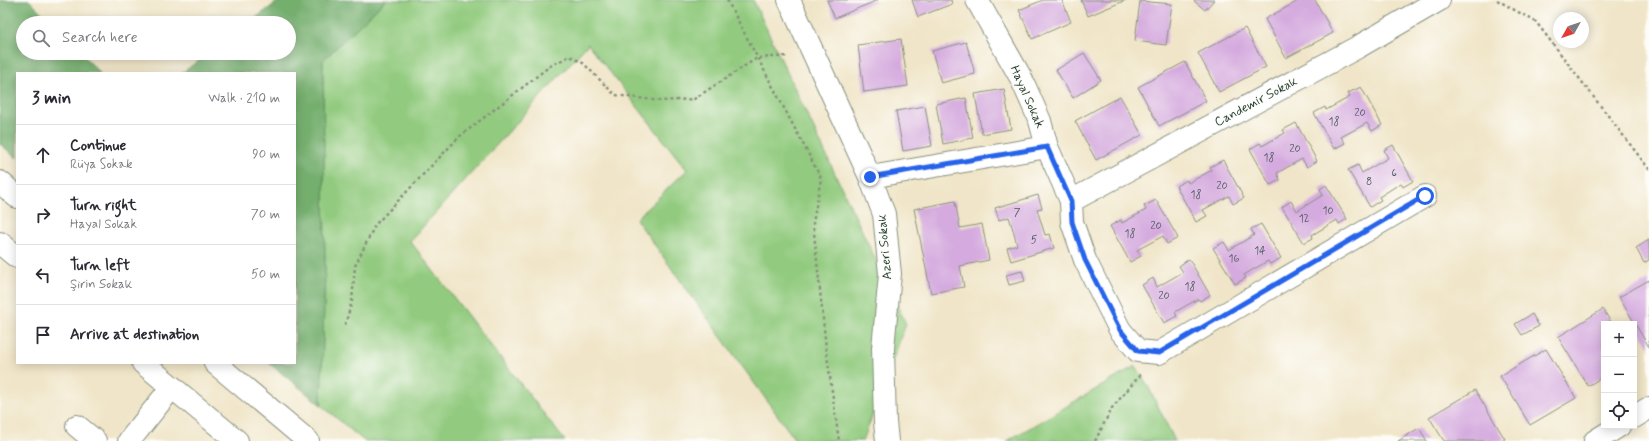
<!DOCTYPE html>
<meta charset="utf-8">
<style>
body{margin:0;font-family:Mynerve,sans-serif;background:#f7f7f7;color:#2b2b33}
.controls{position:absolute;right:12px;bottom:12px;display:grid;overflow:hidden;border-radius:0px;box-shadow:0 2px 10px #0003}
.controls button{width:36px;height:36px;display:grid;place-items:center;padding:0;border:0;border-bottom:1px solid #e1e1e2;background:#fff;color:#2b2b33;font:20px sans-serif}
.compass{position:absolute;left:1553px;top:12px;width:36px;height:36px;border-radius:50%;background:#fff;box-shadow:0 2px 10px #0003;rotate:230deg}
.stop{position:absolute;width:12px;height:12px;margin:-9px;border:3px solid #2563eb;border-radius:50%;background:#fff}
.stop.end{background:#2563eb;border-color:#fff;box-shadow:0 1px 4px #0008}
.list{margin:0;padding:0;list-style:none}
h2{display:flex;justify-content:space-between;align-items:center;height:52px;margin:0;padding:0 16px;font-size:17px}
h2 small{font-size:13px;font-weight:400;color:#7c7c81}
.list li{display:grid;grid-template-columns:26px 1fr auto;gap:12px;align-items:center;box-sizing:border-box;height:60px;padding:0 16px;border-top:1px solid #e1e1e2}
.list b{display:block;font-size:15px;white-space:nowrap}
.list p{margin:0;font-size:13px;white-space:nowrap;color:#7c7c81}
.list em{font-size:13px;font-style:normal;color:#7c7c81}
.icon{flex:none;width:22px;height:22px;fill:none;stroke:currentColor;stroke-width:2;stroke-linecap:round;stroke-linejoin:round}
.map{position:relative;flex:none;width:1649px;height:441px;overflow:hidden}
.search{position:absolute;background:#fff;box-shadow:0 2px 10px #0003;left:16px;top:16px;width:280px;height:44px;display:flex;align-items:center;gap:10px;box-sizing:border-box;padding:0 14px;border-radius:22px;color:#7c7c81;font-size:15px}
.panel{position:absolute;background:#fff;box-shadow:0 2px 10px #0003;left:16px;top:72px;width:280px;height:292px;border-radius:0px}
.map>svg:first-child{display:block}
.green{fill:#92cb7f;stroke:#58845a}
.forest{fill:#75af6e;stroke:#4a7651}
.building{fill:#d5abdf}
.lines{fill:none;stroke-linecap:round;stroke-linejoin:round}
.minor-casing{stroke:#88917e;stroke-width:24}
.highway-casing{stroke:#88917e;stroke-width:24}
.path{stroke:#88917e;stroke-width:2.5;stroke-dasharray:3 3;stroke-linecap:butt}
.minor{stroke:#fff;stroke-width:22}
.highway{stroke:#fff;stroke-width:22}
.route{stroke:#2563eb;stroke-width:5}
.labels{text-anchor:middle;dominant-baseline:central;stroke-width:3;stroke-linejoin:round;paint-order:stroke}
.number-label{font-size:11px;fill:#4c585f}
.street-label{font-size:13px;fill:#1f3d34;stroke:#fdfcf7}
</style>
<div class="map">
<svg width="1649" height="441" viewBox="0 0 1649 441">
<rect width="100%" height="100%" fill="#fdfcf7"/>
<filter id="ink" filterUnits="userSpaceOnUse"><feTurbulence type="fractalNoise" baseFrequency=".025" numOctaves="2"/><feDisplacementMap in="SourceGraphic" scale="8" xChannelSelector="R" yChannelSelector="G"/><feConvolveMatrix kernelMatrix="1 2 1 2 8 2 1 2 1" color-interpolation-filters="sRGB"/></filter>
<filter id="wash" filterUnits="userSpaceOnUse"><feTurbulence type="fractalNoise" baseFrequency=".012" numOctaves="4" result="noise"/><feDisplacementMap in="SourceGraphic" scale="16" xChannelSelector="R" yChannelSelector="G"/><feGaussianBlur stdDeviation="0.9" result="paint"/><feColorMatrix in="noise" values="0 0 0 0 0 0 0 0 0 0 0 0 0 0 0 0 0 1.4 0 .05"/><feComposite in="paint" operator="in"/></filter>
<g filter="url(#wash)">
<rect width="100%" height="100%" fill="#f0e5c8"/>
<!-- green -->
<path class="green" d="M386,0H753L906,324L863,441H796L636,219L687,170L588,44L410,241L565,441H364L321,405L325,270L323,60Z
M1136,366L1148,386L1175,441H1007Z"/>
<!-- forest -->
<path class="forest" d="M0,0H29L52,23H23V53H81L100,73H17V158L0,144Z
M280,0H386L323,60L325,270L321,405L269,363H295V73H182L209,53H289V23H249Z"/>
<g id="blocks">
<!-- building -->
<path class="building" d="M827,0H878L835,18Z
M912,0H951L952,4L918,17Z
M1043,0H1062L1071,22L1032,39L1019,10Z
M1081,0H1126L1088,16Z
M1193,0H1214L1205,10Z
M1300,0H1315L1333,33L1286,58L1265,19Z
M1140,1L1172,4L1166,45L1135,41Z
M1245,28L1266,67L1219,92L1198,53Z
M901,39L908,86L864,92L858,45Z
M966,42L975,74L941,83L932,51Z
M1084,53L1101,80L1073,98L1056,70Z
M1185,62L1206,101L1159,126L1138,87Z
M1361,87L1382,125L1372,131L1367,123L1341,137L1345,143L1334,149L1314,113L1325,107L1326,110L1339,103L1350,97L1348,93Z
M1004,89L1011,129L982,134L975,94Z
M1120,96L1142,135L1096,160L1075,121Z
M966,98L973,138L943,144L936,104Z
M925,106L932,146L903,151L896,111Z
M1296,123L1317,161L1307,167L1302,159L1277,173L1280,180L1270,185L1250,149L1260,143L1262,146L1285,133L1283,130Z
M1393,145L1413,181L1403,187L1401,183L1379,197L1381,200L1370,207L1348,170L1358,165L1362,173L1388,158L1384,150Z
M1223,160L1244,198L1233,204L1229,196L1203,210L1207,216L1196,222L1176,186L1187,180L1188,183L1212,170L1210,167Z
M1326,185L1347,219L1339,224L1337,220L1312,235L1313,238L1304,243L1282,207L1291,201L1297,211L1323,195L1320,189Z
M1038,195L1042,208L1037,209L1045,235L1050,234L1054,248L1011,261L1007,248L1017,245L1013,230L1009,217L999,220L995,208Z
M1156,200L1178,238L1167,244L1163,236L1137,250L1141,256L1130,262L1110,226L1121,220L1122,223L1146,210L1144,206Z
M955,201L960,228L982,224L989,260L960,266L964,287L931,293L914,209Z
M1261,224L1281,258L1270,264L1268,261L1254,269L1244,275L1246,278L1235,284L1213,248L1224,242L1229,250L1254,235L1251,229Z
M1649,240V260L1644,263L1636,248Z
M1189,259L1210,295L1200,301L1198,299L1175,312L1177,316L1164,323L1142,285L1153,278L1157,287L1183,272L1179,266Z
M1022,271L1025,281L1009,285L1006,275Z
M1649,280V347L1619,297Z
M1603,309L1612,324H1604V376L1588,386L1558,337Z
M1532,314L1539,326L1522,335L1515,324Z
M1546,349L1576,398L1530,425L1500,376Z
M1475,390L1505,439L1502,441H1444L1429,417Z
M1419,428L1427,441H1398Z"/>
</g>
</g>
<g filter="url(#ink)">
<use href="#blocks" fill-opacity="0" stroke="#88917e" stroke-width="1"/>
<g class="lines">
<!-- minor casing -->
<g class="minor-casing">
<path id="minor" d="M789,0L870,177L884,214L890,274L883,348L885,422L887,441
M977,0L1021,78L1040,121L1047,147L1071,201L1072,222L1085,260L1120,330L1138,351L1159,353L1425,196
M870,177L1047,147
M1071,201L1358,47L1439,0
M1634,417L1649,408
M77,426L95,441
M129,441L172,387
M1595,441L1619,426"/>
</g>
<!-- highway casing -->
<g class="highway-casing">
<path id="highway" d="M0,182L17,197
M0,243L17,257
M143,363L237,441
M215,363L308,441"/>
</g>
<!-- path -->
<path class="path" d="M727,0L821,178L813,223L826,348L839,441
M1497,0L1536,22L1649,169
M345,325L352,301L355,266L375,225L459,137L550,66L570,56L583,63L615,95L661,101L694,99L757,58L789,56
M1095,441L1112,408L1141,374"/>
<!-- minor -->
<use href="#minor" class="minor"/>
<!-- highway -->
<use href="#highway" class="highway"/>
</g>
</g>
<g class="lines" filter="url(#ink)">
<!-- route -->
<path class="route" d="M870,177L1047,147L1071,201L1072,222L1085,260L1120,330L1138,351L1159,353L1425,196"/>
</g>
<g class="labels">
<!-- number labels -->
<g class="number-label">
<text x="1360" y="113">20</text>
<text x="1334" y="122">18</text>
<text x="1295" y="149">20</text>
<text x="1269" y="158">18</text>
<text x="1394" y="173">6</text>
<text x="1369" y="182">8</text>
<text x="1222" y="186">20</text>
<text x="1196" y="195">18</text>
<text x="1328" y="211">10</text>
<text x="1017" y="213">7</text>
<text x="1304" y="219">12</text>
<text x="1156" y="226">20</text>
<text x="1130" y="234">18</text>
<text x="1034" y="240">5</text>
<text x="1260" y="251">14</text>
<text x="1234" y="259">16</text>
<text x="1190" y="287">18</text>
<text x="1164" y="296">20</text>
</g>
<!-- street labels -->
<g class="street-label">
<text transform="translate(1027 97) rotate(66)">Hayal Sokak</text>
<text transform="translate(1256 102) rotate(-28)">Candemir Sokak</text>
<text transform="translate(885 247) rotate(-95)">Azeri Sokak</text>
</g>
</g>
</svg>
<div class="controls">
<button>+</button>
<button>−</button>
<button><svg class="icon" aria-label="locate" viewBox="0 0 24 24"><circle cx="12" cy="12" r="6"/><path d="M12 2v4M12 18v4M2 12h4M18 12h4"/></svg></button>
</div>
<svg class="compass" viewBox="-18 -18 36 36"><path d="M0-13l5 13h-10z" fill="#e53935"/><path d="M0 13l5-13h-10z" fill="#7c7c81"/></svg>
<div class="stop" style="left:1425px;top:196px"></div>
<div class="stop end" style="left:870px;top:177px"></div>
<div class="search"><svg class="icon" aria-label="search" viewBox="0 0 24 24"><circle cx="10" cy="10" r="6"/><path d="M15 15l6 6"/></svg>Search here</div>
<section class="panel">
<h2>3 min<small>Walk · 210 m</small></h2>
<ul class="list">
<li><svg class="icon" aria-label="ahead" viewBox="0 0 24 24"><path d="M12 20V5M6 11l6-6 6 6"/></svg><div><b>Continue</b><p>Rüya Sokak</p></div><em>90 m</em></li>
<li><svg class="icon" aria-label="right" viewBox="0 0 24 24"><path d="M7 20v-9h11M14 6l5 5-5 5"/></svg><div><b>Turn right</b><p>Hayal Sokak</p></div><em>70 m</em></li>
<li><svg class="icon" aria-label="left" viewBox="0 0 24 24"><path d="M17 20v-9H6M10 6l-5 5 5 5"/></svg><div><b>Turn left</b><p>Şirin Sokak</p></div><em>50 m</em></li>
<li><svg class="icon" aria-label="arrive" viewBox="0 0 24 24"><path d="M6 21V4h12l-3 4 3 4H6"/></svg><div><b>Arrive at destination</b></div></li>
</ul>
</section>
</div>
